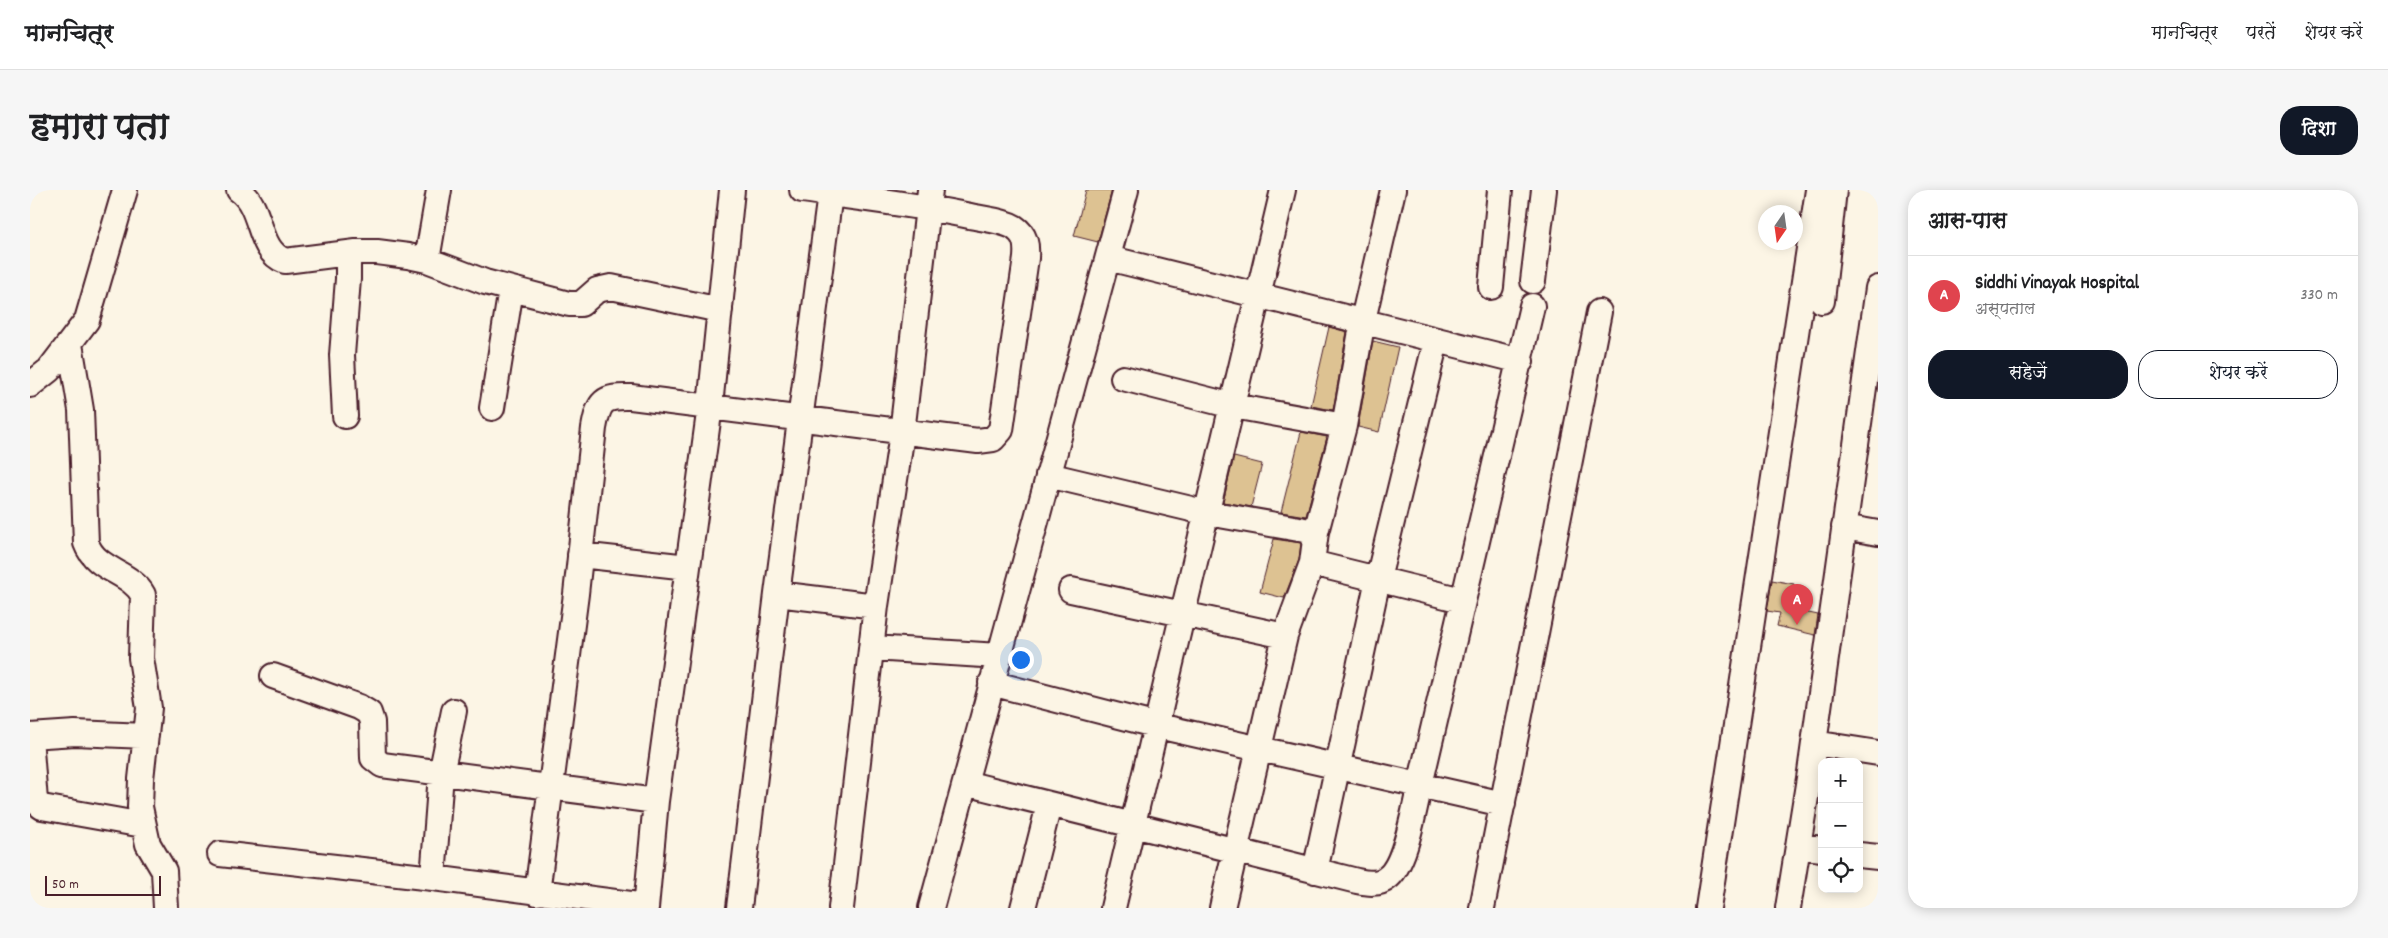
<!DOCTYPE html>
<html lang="hi">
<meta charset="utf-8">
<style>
body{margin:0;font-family:Dekko,"Playpen Sans Deva",sans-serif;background:#f6f6f6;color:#202124}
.controls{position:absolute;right:15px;bottom:15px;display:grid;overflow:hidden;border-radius:10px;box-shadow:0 2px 12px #0003}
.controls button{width:45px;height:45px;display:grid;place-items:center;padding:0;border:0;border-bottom:1px solid #e0e0e0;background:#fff;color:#202124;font:25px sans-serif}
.compass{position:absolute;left:1728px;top:15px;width:45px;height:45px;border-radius:50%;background:#fff;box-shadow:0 2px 12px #0003;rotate:193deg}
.scale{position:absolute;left:15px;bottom:12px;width:116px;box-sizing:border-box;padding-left:5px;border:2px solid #4a1f2b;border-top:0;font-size:14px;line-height:18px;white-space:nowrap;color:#4a1f2b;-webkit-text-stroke:4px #fcf5e5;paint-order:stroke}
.you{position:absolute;left:990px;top:469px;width:18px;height:18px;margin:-12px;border:4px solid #fff;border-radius:50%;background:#1a73e8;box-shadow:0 0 0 8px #1a73e833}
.badge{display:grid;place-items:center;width:32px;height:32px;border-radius:50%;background:#111827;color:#fff;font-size:16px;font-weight:700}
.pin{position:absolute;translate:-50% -41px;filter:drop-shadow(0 1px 2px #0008)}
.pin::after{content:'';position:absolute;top:26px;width:18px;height:15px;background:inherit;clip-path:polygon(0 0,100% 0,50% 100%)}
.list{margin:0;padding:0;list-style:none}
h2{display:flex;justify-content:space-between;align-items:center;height:65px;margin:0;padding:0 20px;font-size:21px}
h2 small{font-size:16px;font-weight:400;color:#757577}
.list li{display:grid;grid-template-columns:32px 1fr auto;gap:15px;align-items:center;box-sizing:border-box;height:80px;padding:0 20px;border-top:1px solid #e0e0e0}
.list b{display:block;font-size:19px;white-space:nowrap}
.list p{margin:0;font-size:16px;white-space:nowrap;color:#757577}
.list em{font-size:16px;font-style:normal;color:#757577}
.actions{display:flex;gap:10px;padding:15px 20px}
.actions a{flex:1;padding:11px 0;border:1px solid #111827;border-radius:20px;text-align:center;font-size:18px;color:#111827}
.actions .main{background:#111827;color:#fff}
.icon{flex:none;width:28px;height:28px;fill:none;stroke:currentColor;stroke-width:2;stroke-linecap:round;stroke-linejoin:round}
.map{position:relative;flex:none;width:1848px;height:718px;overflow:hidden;border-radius:20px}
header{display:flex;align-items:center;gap:30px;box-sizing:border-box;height:70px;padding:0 25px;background:#fff;border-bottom:1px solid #e0e0e0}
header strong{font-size:24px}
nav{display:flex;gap:28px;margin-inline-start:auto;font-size:18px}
.intro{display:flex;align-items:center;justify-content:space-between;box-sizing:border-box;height:120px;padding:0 30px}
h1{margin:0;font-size:35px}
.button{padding:12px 22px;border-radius:20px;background:#111827;color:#fff;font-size:18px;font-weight:700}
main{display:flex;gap:30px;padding:0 30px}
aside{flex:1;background:#fff;border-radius:20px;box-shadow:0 2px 12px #0003}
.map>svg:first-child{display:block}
.building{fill:#ddc292;stroke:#4a1f2b}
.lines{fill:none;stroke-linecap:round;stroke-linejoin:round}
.minor-casing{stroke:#4a1f2b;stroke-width:28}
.minor{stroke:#fcf5e5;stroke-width:24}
</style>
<header>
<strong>मानचित्र</strong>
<nav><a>मानचित्र</a><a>परतें</a><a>शेयर करें</a></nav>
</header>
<div class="intro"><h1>हमारा पता</h1><a class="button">दिशा</a></div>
<main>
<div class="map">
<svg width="1848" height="718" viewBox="0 0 1848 718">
<rect width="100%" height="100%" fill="#fcf5e5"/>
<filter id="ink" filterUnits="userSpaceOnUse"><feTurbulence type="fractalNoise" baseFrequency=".02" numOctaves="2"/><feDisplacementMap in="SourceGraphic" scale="10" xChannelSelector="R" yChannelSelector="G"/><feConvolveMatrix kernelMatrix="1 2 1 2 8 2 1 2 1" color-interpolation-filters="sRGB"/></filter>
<g filter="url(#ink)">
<!-- building -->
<path class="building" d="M1056,0H1082L1068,52L1044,46Z
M1299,137L1317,142L1303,220L1281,216Z
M1343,151L1368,157L1349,242L1328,237Z
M1271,242L1297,247L1276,326L1251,322Z
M1204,267L1232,274L1221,317L1193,312Z
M1244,349L1271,353L1269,370L1254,408L1230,402Z
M1742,390L1764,394L1760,419L1788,425L1785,445L1747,436L1750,423L1737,421Z"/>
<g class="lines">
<!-- minor casing -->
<g class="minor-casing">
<path id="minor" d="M209,0C234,18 226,60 255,71L326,62H347L378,66L397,70L455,92L539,114H551L567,100L581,97L690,120
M1078,68L1491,171
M397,70L409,0
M1503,91L1514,0
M1461,97L1470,0
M1792,111L1804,0
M40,154L51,220L56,353C66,381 100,381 113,405L111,468L119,518L111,589L110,617L118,654L134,681L136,718
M1093,188L1203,216L1314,236
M0,195L19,180L57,130L95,0
M462,218L481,99
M315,226L312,165L318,89V63
M1018,285L1178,323L1286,342
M1814,337L1848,343
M550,365L658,377
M1282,373L1432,410
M1041,400L1255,446
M747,404L846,416
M842,458L969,466
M243,486L329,517L339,523L342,532L343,568L352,575L626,611
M961,493L1128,536L1473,614
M0,546L45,543L116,546
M0,547L5,611L12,617L113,635
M1784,553L1848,563
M935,593L1327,691C1337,693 1349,695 1357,688C1376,675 1384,618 1390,595L1502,116
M1768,656L1792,659
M190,664L403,688L616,716
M1829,665L1848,667
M1285,681L1348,389L1406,151
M403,688L411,584L424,521
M507,703L546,404L564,238C569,211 573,206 601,207L948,251L963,249L971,240L996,68C997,55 996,45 984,37C972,30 953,29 940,26C884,14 828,8 772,0
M616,718L626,611L680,216L702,0
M709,718L747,404L800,4
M811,718L846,416L872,243L900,0
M901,718L1096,0
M993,718L1019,615
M1083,718L1253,0
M1192,718L1255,446L1282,373L1286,342L1314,236L1333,130L1363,0
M1452,718L1569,122
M1678,718L1788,0
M1758,718L1780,582L1848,98"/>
</g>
<!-- minor -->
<use href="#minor" class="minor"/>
</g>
</g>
</svg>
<div class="controls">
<button>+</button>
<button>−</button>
<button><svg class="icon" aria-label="locate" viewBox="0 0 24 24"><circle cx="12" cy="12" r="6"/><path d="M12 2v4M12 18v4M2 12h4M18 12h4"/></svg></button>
</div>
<svg class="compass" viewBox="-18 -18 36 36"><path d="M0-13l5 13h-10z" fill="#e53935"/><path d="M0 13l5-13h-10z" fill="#757577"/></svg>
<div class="scale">50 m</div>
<div class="you"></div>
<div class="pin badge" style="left:1767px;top:435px;background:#e0444e">A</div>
</div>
<aside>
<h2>आस-पास<small></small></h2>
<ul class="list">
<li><span class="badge" style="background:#e0444e">A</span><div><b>Siddhi Vinayak Hospital</b><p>अस्पताल</p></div><em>330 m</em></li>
</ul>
<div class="actions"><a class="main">सहेजें</a><a>शेयर करें</a></div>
</aside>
</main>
